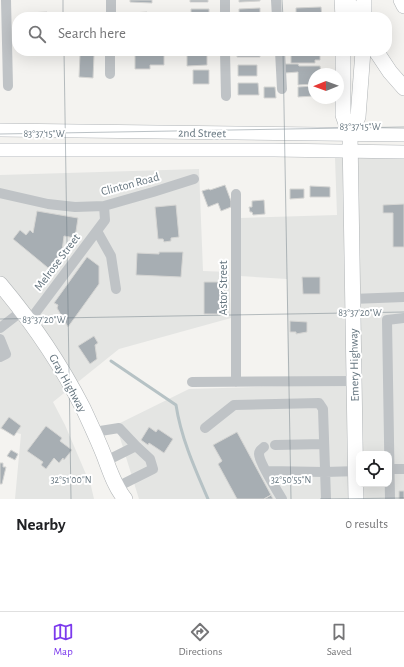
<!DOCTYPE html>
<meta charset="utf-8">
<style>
body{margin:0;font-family:"Alegreya Sans",sans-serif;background:#f2f2f2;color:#202124}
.controls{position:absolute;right:12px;bottom:12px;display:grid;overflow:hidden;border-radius:8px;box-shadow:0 4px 16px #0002}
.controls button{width:36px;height:36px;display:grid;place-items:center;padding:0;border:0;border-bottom:1px solid #e0e0e0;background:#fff;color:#202124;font:20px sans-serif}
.compass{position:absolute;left:308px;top:68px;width:36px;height:36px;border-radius:50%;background:#fff;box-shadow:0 4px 16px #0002;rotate:269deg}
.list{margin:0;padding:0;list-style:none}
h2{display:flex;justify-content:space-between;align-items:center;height:52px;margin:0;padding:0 16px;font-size:17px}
h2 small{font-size:13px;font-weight:400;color:#757577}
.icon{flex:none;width:22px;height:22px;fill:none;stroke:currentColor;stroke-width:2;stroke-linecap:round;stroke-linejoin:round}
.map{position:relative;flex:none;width:404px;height:499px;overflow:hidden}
.search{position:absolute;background:#fff;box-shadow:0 4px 16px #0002;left:12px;right:12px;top:12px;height:44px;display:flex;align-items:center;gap:10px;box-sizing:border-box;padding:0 14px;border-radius:16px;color:#757577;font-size:15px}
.sheet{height:112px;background:#fff}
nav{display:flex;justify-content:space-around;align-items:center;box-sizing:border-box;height:56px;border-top:1px solid #e0e0e0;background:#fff;font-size:11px;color:#757577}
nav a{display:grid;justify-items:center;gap:2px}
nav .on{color:#7c3aed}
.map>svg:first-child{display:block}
.built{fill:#e4e5e3;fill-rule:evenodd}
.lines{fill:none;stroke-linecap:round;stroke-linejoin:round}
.stream{stroke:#b6c2c5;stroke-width:3}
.building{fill:#a7aeb3;stroke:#d5d5d3}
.major-casing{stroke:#b1b5b8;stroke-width:14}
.highway-casing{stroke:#b0b4b6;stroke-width:16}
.minor{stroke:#bfc3c6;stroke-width:10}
.major{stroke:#fff;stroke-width:13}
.highway{stroke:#fff;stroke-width:15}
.ticks{fill:none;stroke:#65757f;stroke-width:1;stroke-opacity:0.45}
.labels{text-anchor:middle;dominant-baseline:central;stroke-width:4;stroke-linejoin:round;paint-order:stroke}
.street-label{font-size:12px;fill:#65757f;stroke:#fff}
.ticks-label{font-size:10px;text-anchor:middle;fill:#65757f;stroke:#fff;stroke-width:4;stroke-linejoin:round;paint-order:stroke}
</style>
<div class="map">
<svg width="404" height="499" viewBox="0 0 404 499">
<rect width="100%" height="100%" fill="#f4f3f0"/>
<!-- built -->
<path class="built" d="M404,156V499H139L116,425L189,389L288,386L287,279L240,276V218L337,215L335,158ZM359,454H389V484H359Z
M199,169L203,271L229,272L231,318L119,349L53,402L65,425L91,486L94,499H15L21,434L0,429V175Z"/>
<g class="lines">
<!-- stream -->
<path class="stream" d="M111,361L176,405C181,438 195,469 208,499"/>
</g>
<!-- building -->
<path class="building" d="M130,0H152V3L130,2Z
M190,0H208V2H190Z
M239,0H260V1L239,2Z
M321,7L322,17H296V8Z
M260,8V17H239V9Z
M191,9H209V17H191Z
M47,12V17H28V13Z
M147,12V17H133V13Z
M135,51H164V65H150V69H135Z
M237,51H260V57H237Z
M291,51H320V60H315V63H291Z
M207,52V65L187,66V53Z
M80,55H94L93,78L79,77Z
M285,64H298L299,66H320L321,74H314V84L298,85V72L285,73Z
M238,65H257V76H238Z
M193,70H209V84H193Z
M238,83H258L259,95H238Z
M314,86V96L298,97V87Z
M264,87H275L276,98H264Z
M225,185L231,201V207L221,211L218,203L208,207L202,191L209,189L210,190Z
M310,186L330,187V197H310Z
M290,189H304V198L290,199Z
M264,200L265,214L253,215L252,212H250L249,207H252V201Z
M404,204V247H393V213H383V205Z
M176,205L179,237L171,238V241L164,242L163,239H158L155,207Z
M37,211L78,218L75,238L64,236L61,259L62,260L53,272L13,239L20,230L26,235L30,230L33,233Z
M159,252H183L181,277L136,275L137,253L159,254Z
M87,257L99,266V284L68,327L57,308L58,305L54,303Z
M302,277H320V294H303Z
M204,282H224V314H204Z
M290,321L307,322V332L296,334V332H290Z
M94,336L98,343L95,345L97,359L90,364L78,346Z
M9,417L21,426L14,436L1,428Z
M46,426L62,438L60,441L72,450L64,460L63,458L59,463L54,458L46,469L41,465L43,462L27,451Z
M149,427L156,432L158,429L173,439L164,453L149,443L148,445L141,440Z
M237,432L271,495L264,499H237L218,464L222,461L213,445Z
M11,450L18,454L15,460L7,456Z
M0,463H3V467H6L2,484H0Z
M399,491H404V499H399Z
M271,495L273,499H264Z"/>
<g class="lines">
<!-- major casing -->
<g class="major-casing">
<path id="major" d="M0,130L404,135
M0,150H274L404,152"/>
</g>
<!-- highway casing -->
<g class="highway-casing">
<path id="highway" d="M342,0L343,17
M347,0L357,17
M364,0V17
M401,0L404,6
M343,51V115L350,135L356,499
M376,51L390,72L404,88
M350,135L358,117L363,51
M0,284C32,322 60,363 83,408C90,423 97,438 103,453C109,468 114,486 125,499"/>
</g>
<!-- minor -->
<path class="minor" d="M6,0L8,86
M225,0V17
M276,0L277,17
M111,17V0
M225,51L226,96
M280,51L282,89
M110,74V51
M0,193L48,204L75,207L104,206L153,192L194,179
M236,194V382
M97,231L111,256L116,289
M352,299L404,297
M30,320L105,220L104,206
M0,328L22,311
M0,339L6,354L0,357
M192,382L354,381
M205,428L234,405L319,403L323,409L326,499
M94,432L119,428L136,446
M275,445L324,444
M264,447C262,449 259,450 259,454C259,463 277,490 282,499
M106,461L136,446L150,459L153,469L117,487
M389,469H404
M266,471L325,472L359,471
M390,499L387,320L404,318"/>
<!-- major -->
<use href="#major" class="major"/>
<!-- highway -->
<use href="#highway" class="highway"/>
</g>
<!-- ticks -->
<path class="ticks" d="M63,0V17M282,0L283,17M64,51L71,499M283,51L291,499M0,134L404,127M0,319L404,312M320,499L404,498"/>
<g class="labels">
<!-- street labels -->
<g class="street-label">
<text transform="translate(202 133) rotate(1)">2nd Street</text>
<text transform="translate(130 184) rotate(-15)">Clinton Road</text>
<text transform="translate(57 262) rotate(-53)">Melrose Street</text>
<text transform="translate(223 288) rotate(-90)">Astor Street</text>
<text transform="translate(354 365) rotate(-91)">Emery Highway</text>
<text transform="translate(68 383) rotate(61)">Gray Highway</text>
</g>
</g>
<g class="ticks-label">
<text x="360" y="130">83°37'15"W</text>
<text x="44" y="137">83°37'15"W</text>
<text x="360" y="316">83°37'20"W</text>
<text x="44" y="323">83°37'20"W</text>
<text x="71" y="483">32°51'00"N</text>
<text x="291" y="483">32°50'55"N</text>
</g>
</svg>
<div class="controls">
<button><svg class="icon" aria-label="locate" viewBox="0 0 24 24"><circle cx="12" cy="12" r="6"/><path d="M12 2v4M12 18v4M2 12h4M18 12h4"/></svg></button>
</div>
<svg class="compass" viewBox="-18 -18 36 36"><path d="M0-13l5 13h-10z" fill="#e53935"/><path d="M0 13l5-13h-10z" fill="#757577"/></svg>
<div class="search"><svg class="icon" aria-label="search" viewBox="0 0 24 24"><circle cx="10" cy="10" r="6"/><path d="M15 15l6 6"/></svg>Search here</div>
</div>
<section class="sheet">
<h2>Nearby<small>0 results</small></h2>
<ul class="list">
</ul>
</section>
<nav>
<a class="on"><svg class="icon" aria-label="map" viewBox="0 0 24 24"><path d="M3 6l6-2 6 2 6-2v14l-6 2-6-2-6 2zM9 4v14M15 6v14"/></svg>Map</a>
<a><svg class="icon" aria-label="directions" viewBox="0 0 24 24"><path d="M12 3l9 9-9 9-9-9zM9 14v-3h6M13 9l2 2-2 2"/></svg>Directions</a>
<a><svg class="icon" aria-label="saved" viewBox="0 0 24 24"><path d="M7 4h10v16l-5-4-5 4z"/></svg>Saved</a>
</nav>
